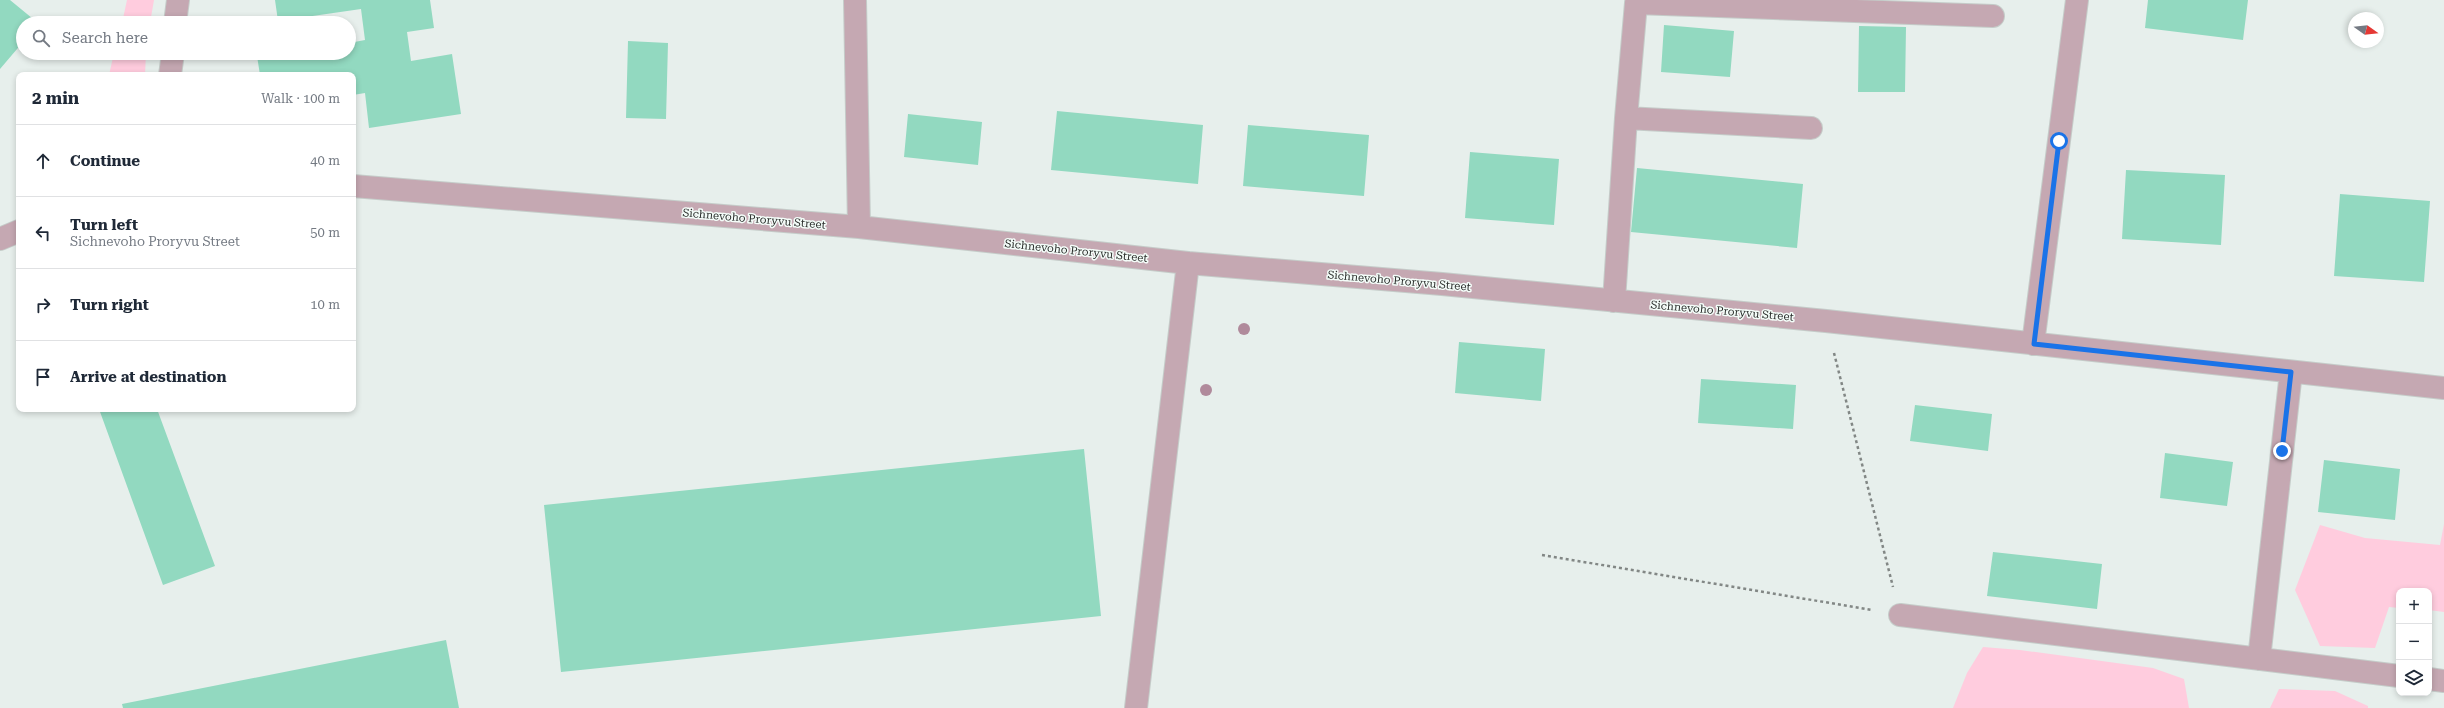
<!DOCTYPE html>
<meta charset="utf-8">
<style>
body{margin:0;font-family:"Roboto Serif",serif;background:#f6f6f7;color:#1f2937}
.controls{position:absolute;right:12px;bottom:12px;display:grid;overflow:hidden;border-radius:8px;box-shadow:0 2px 6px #0003}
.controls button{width:36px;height:36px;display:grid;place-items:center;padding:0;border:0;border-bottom:1px solid #e0e1e3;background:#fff;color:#1f2937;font:20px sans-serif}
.compass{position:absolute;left:2348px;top:12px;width:36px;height:36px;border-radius:50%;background:#fff;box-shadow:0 2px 6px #0003;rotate:105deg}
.stop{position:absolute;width:12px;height:12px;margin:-9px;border:3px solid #1a73e8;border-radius:50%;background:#fff}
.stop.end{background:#1a73e8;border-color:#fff;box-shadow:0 1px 4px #0008}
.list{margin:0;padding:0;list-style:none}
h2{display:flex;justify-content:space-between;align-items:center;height:52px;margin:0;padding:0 16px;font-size:17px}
h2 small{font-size:13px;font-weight:400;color:#747a83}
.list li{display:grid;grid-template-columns:26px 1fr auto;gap:12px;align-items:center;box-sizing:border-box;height:72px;padding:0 16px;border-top:1px solid #e0e1e3}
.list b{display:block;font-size:15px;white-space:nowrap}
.list p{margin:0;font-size:13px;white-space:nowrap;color:#747a83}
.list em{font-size:13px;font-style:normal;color:#747a83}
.icon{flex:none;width:22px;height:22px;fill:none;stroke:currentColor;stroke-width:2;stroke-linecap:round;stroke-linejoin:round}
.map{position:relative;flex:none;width:2444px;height:708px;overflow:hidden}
.search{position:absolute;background:#fff;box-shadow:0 2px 6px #0003;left:16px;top:16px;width:340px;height:44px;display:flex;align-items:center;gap:10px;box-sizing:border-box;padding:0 14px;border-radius:22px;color:#747a83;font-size:15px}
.panel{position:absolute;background:#fff;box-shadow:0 2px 6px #0003;left:16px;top:72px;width:340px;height:340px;border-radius:8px}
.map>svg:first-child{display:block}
.green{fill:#ffccde}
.building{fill:#92d9c0}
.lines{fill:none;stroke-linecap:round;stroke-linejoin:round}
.minor-casing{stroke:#c5ccc9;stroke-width:24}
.path{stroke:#828785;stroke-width:2.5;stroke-dasharray:3 3;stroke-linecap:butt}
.minor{stroke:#c5a8b2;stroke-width:22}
.tree{fill:#b08a9b}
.route{stroke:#1a73e8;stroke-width:5}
.labels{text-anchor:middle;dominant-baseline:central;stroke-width:3;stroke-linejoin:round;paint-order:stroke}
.street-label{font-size:11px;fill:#282b29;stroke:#f4fdf9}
</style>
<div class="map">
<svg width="2444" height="708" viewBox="0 0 2444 708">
<rect width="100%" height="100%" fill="#e7efec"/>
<!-- green -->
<path class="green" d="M127,0H154L150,23H122Z
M114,53H146L145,75H109Z
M2444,524V612L2429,610V591H2399V608L2389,607L2375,648L2320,646L2295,590L2320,525L2365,538L2440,545Z
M1983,647L2020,650L2153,668L2184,679L2189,708H1953L1967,673Z
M2279,689L2335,691L2368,706V708H2270Z"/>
<!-- building -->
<path class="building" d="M0,0H10L38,23H23V42L0,69Z
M275,0H430L434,28L407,32L411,61L452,54L461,114L369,128L365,93L353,95V75H260L257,56L278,53H349V43L365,40L361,9L278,21Z
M2148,0H2248L2243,40L2145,28Z
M1664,25L1734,31L1730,77L1661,72Z
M1859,26L1906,27L1905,92H1858Z
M628,41L668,43L666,119L626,118Z
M1057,111L1203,125L1198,184L1051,170Z
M908,114L982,122L978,165L904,157Z
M1248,125L1369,135L1364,196L1243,186Z
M1470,152L1559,159L1554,225L1465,218Z
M1637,168L1803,184L1797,248L1631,232Z
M2126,170L2225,175L2221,245L2122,239Z
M2340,194L2430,201L2424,282L2334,276Z
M1459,342L1545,349L1541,401L1455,393Z
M1701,379L1796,385L1793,429L1698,423Z
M1915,405L1992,414L1988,451L1910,441Z
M99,409H157L215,566L163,585Z
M1084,449L1101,616L561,672L544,505Z
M2165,453L2233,462L2227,506L2160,498Z
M2324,460L2400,469L2395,520L2318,512Z
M1993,552L2102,564L2097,609L1987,596Z
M446,640L459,708H123L122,704Z"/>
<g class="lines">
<!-- minor casing -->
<g class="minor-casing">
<path id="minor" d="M855,0L859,227
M175,23L178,0
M170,75L173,53
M1626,118L1636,3L1993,16
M353,186L859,227L1188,263L1442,284L1826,321L2444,388
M0,239L19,231
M1614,301L1626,118L1811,128
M2033,344L2077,0
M1900,615L2399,676
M2259,659L2291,372
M2429,679L2444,681
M1136,708L1188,263"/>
</g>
<!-- path -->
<path class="path" d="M1834,353L1893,587
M1542,555L1872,610"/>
<!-- minor -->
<use href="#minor" class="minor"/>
</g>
<!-- trees -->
<g class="tree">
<circle cx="1244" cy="329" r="6"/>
<circle cx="1206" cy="390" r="6"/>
</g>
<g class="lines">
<!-- route -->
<path class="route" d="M2059,141L2034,344L2291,372L2282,451"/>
</g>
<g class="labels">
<!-- street labels -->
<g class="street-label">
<text transform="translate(754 219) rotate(5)">Sichnevoho Proryvu Street</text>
<text transform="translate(1076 251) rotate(6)">Sichnevoho Proryvu Street</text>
<text transform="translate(1399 281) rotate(5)">Sichnevoho Proryvu Street</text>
<text transform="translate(1722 311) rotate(5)">Sichnevoho Proryvu Street</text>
</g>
</g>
</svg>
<div class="controls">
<button>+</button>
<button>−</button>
<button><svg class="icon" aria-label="layers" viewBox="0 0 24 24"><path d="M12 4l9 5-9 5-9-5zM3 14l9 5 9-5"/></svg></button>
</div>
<svg class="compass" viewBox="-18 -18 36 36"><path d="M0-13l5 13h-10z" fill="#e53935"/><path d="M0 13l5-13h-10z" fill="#747a83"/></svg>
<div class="stop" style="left:2059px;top:141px"></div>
<div class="stop end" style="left:2282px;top:451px"></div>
<div class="search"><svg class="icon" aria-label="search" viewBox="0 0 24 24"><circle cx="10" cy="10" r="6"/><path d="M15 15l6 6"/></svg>Search here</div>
<section class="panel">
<h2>2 min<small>Walk · 100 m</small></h2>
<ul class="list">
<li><svg class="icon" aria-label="ahead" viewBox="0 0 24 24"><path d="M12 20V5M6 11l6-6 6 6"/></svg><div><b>Continue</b></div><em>40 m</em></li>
<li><svg class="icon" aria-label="left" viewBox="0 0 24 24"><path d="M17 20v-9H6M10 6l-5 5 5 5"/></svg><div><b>Turn left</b><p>Sichnevoho Proryvu Street</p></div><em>50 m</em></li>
<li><svg class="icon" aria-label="right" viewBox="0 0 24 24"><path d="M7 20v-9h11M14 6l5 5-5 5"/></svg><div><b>Turn right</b></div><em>10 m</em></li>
<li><svg class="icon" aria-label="arrive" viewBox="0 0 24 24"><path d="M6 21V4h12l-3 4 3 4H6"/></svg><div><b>Arrive at destination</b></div></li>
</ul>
</section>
</div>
